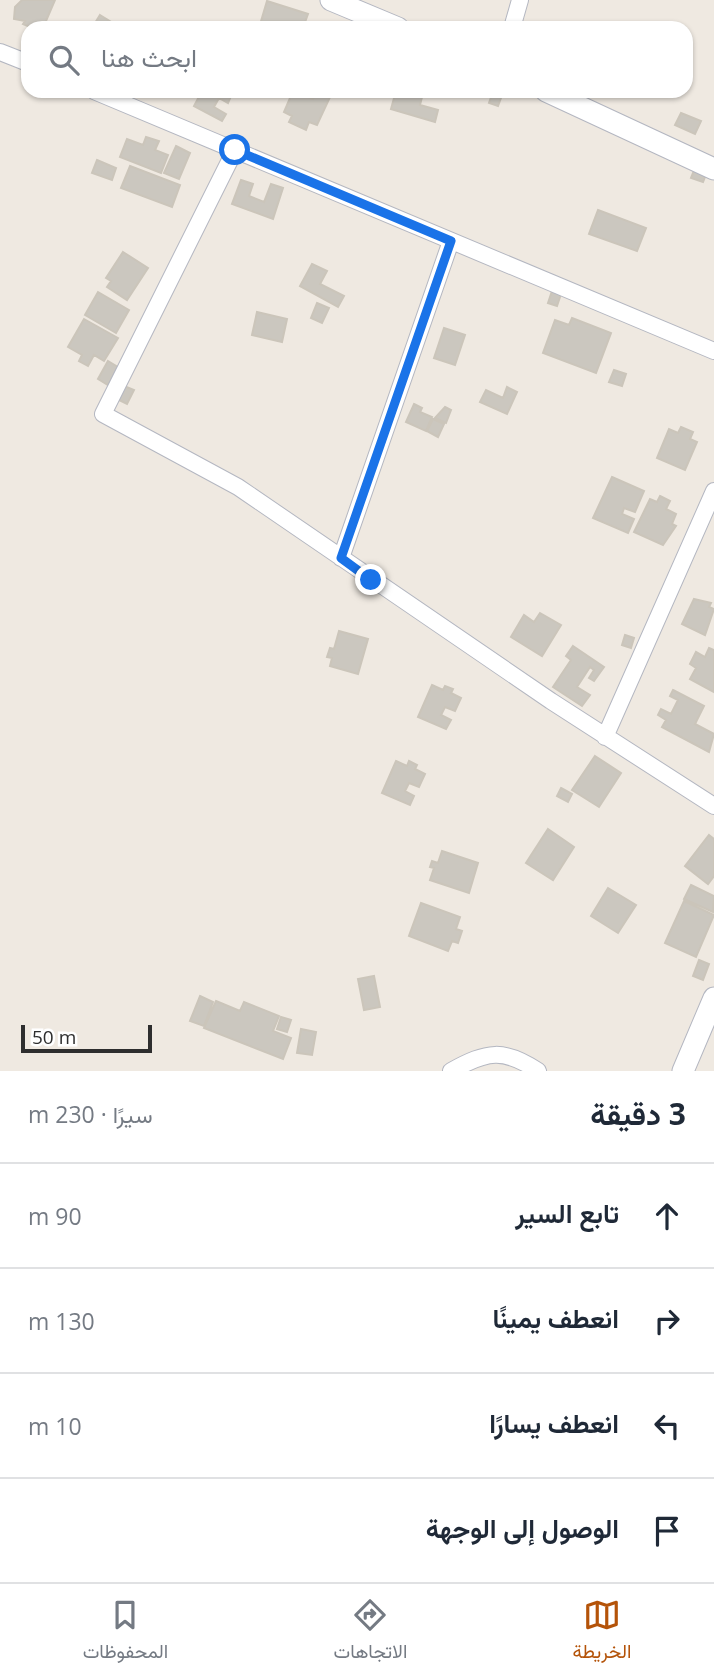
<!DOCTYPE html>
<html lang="ar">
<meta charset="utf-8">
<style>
body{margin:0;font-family:"Open Sans",Vazirmatn,sans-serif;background:#f2f2f3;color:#1f2937;direction:rtl}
.scale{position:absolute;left:21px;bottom:18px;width:131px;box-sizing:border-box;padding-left:7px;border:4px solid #2e2e2e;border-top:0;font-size:19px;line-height:24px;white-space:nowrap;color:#2e2e2e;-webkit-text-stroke:5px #fff;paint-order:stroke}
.stop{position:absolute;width:21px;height:21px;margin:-16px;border:5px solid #1a73e8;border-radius:50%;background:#fff}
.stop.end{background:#1a73e8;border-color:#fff;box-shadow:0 2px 7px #0008}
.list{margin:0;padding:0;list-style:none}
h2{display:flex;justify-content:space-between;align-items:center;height:91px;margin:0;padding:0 28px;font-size:30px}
h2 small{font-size:23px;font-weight:400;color:#747a83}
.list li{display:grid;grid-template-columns:46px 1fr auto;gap:21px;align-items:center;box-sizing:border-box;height:105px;padding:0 28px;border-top:2px solid #e0e1e3}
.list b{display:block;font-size:26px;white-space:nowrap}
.list em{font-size:23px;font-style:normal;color:#747a83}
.icon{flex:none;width:38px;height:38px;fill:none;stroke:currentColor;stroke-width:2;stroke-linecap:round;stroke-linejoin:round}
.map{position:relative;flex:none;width:714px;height:1071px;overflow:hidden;direction:ltr}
.search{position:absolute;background:#fff;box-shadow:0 2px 5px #0004;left:21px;right:21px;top:21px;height:77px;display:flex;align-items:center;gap:18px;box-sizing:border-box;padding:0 24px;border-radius:21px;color:#747a83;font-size:26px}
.sheet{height:511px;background:#fff}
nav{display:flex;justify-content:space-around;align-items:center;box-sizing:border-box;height:98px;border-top:2px solid #e0e1e3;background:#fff;font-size:19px;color:#747a83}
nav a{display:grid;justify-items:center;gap:4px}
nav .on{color:#b45309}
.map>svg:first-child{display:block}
.building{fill:#cbc7bf;stroke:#cbc5ba;stroke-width:2}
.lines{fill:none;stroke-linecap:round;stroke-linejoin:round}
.street-casing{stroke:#b4b7c1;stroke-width:18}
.secondary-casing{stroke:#b4b7c1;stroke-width:23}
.street{stroke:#fff;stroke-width:16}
.secondary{stroke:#fff;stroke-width:21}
.route{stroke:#1a73e8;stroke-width:9}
</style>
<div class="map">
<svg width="714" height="1071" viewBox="0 0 714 1071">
<rect width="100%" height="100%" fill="#efe9e1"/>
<!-- building -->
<path class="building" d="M22,0H55L43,28L31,25L30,27L23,24L25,21L14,19L15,7Z
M267,1L308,14L303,28H259Z
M100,15L121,28H92Z
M202,91H221L231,96L228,103L219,98L214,107L226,114L222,121L194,106Z
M293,91H307L305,96L313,99L316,91L330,97L317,125L309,122L306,130L289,122L292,116L284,112Z
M396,91L422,97L420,105L438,110L435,122L391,109Z
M493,92L502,95L498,106L489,103Z
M681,113L701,121L695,134L675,125Z
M146,137L159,141L155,150L168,155L161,173L120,157L127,139L143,145Z
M176,146L190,153L179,179L164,173Z
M97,160L116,168L112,180L92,173Z
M130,166L180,185L172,207L121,188Z
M695,168L707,172L703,182L691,178Z
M241,180L253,184L249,196L264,202L271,184L283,188L273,219L232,204Z
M598,210L646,228L637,251L589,234Z
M123,252L148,268L127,300L107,287L111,281L106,278Z
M312,264L327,271L320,284L344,296L338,307L300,286Z
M552,291L561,294L557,306L548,303Z
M98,292L129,310L116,333L85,315Z
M317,303L329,308L322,323L311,318Z
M257,312L287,319L282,342L252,335Z
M572,318L611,333L596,373L543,353L555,320L569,325Z
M84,319L118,338L104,361L94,355L88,366L79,361L82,355L68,347Z
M444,328L465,335L455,365L434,358Z
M108,361L118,367L108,385L98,379Z
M614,370L626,374L622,386L609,382Z
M124,386L134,390L127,404L117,399Z
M507,387L517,392L507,414L480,402L486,390L503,398Z
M414,404L422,408L420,412L432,417L426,431L406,422Z
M445,407L451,410L446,423L435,418Z
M433,419L444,424L438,437L427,431Z
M681,427L693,432L690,439L697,442L685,470L657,458L669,429L678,433Z
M612,477L644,491L635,512L624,508L622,514L634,519L628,533L593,518Z
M660,496L670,501L666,509L676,514L672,524L676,526L663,545L634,532L650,499L657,502Z
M694,599L711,603L709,607L714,609L705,635L682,624Z
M540,613L561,625L542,656L511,637L524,615L534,622Z
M339,631L368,639L358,674L330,666L332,658L327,657L330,648L334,649Z
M625,635L634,638L631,648L622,645Z
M573,646L604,667L594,681L589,678L594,670L590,667L577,687L590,695L582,706L553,687L571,660L566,656Z
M709,648L714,650V692L690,679L696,668L690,664L696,652L705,657Z
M432,685L443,690L445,686L453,689L451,693L461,698L455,711L445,707L441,715L451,720L446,729L418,717Z
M673,690L704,706L695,724L714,734L709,752L662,727L666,720L658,715L661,709L671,714L678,700L670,696Z
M595,756L621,773L599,807L572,790Z
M396,761L407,766L409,761L417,765L415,769L425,774L419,787L409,783L405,791L414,796L410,805L382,793Z
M561,788L572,794L568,802L557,796Z
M548,829L574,847L553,880L526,863Z
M709,835L714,839V876L708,884L685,866Z
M442,851L478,863L469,893L430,880L434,868L430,867L432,861L438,863Z
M691,885L714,896L713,912L684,899Z
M608,888L636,905L618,933L591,916Z
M684,901L714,915L696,957L665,943Z
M421,903L460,917L456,929L462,931L458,943L452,941L448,951L409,936Z
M699,960L709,964L703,980L693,976Z
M374,976L380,1007L364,1010L358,979Z
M200,996L213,1002L204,1026L190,1021Z
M216,1001L240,1011L244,1002L279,1016L273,1031L291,1038L283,1059L204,1028Z
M281,1017L291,1020L287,1032L277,1029Z
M301,1029L316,1032L312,1055L297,1053Z"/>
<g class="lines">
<!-- street casing -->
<g class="street-casing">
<path id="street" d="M512,28L520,0
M0,52L28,63
M94,91L714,351
M235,150L103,414L238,487L551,701L714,806
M341,558L451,241
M605,737L714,491
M451,1071C487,1051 504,1048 538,1071"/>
</g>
<!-- secondary casing -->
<g class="secondary-casing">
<path id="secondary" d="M331,0L398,28
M546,91L714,169
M683,1071L714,998"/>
</g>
<!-- street -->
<use href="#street" class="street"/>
<!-- secondary -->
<use href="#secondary" class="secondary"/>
</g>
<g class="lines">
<!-- route -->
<path class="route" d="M235,150L451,241L341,558L371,580"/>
</g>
</svg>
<div class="scale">50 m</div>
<div class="stop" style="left:235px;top:150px"></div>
<div class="stop end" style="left:371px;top:580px"></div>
<div class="search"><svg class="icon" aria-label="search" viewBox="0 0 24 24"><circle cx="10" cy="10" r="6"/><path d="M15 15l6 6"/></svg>ابحث هنا</div>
</div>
<section class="sheet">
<h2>3 دقيقة<small>سيرًا · 230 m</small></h2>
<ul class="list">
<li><svg class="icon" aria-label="ahead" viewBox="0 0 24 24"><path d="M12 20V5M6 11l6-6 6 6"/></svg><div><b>تابع السير</b></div><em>90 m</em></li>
<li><svg class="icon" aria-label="right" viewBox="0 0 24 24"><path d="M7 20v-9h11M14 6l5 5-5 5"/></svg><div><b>انعطف يمينًا</b></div><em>130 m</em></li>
<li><svg class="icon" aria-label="left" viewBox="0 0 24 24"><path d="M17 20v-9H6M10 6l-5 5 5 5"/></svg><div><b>انعطف يسارًا</b></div><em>10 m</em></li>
<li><svg class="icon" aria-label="arrive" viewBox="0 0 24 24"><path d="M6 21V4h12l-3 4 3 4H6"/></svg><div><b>الوصول إلى الوجهة</b></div></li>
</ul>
</section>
<nav>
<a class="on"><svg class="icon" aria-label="map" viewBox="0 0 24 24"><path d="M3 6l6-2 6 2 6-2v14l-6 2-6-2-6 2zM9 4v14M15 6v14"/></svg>الخريطة</a>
<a><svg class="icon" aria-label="directions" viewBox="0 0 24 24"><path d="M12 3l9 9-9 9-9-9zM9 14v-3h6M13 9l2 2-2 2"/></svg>الاتجاهات</a>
<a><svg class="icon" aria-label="saved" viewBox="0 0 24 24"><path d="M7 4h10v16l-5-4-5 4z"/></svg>المحفوظات</a>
</nav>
